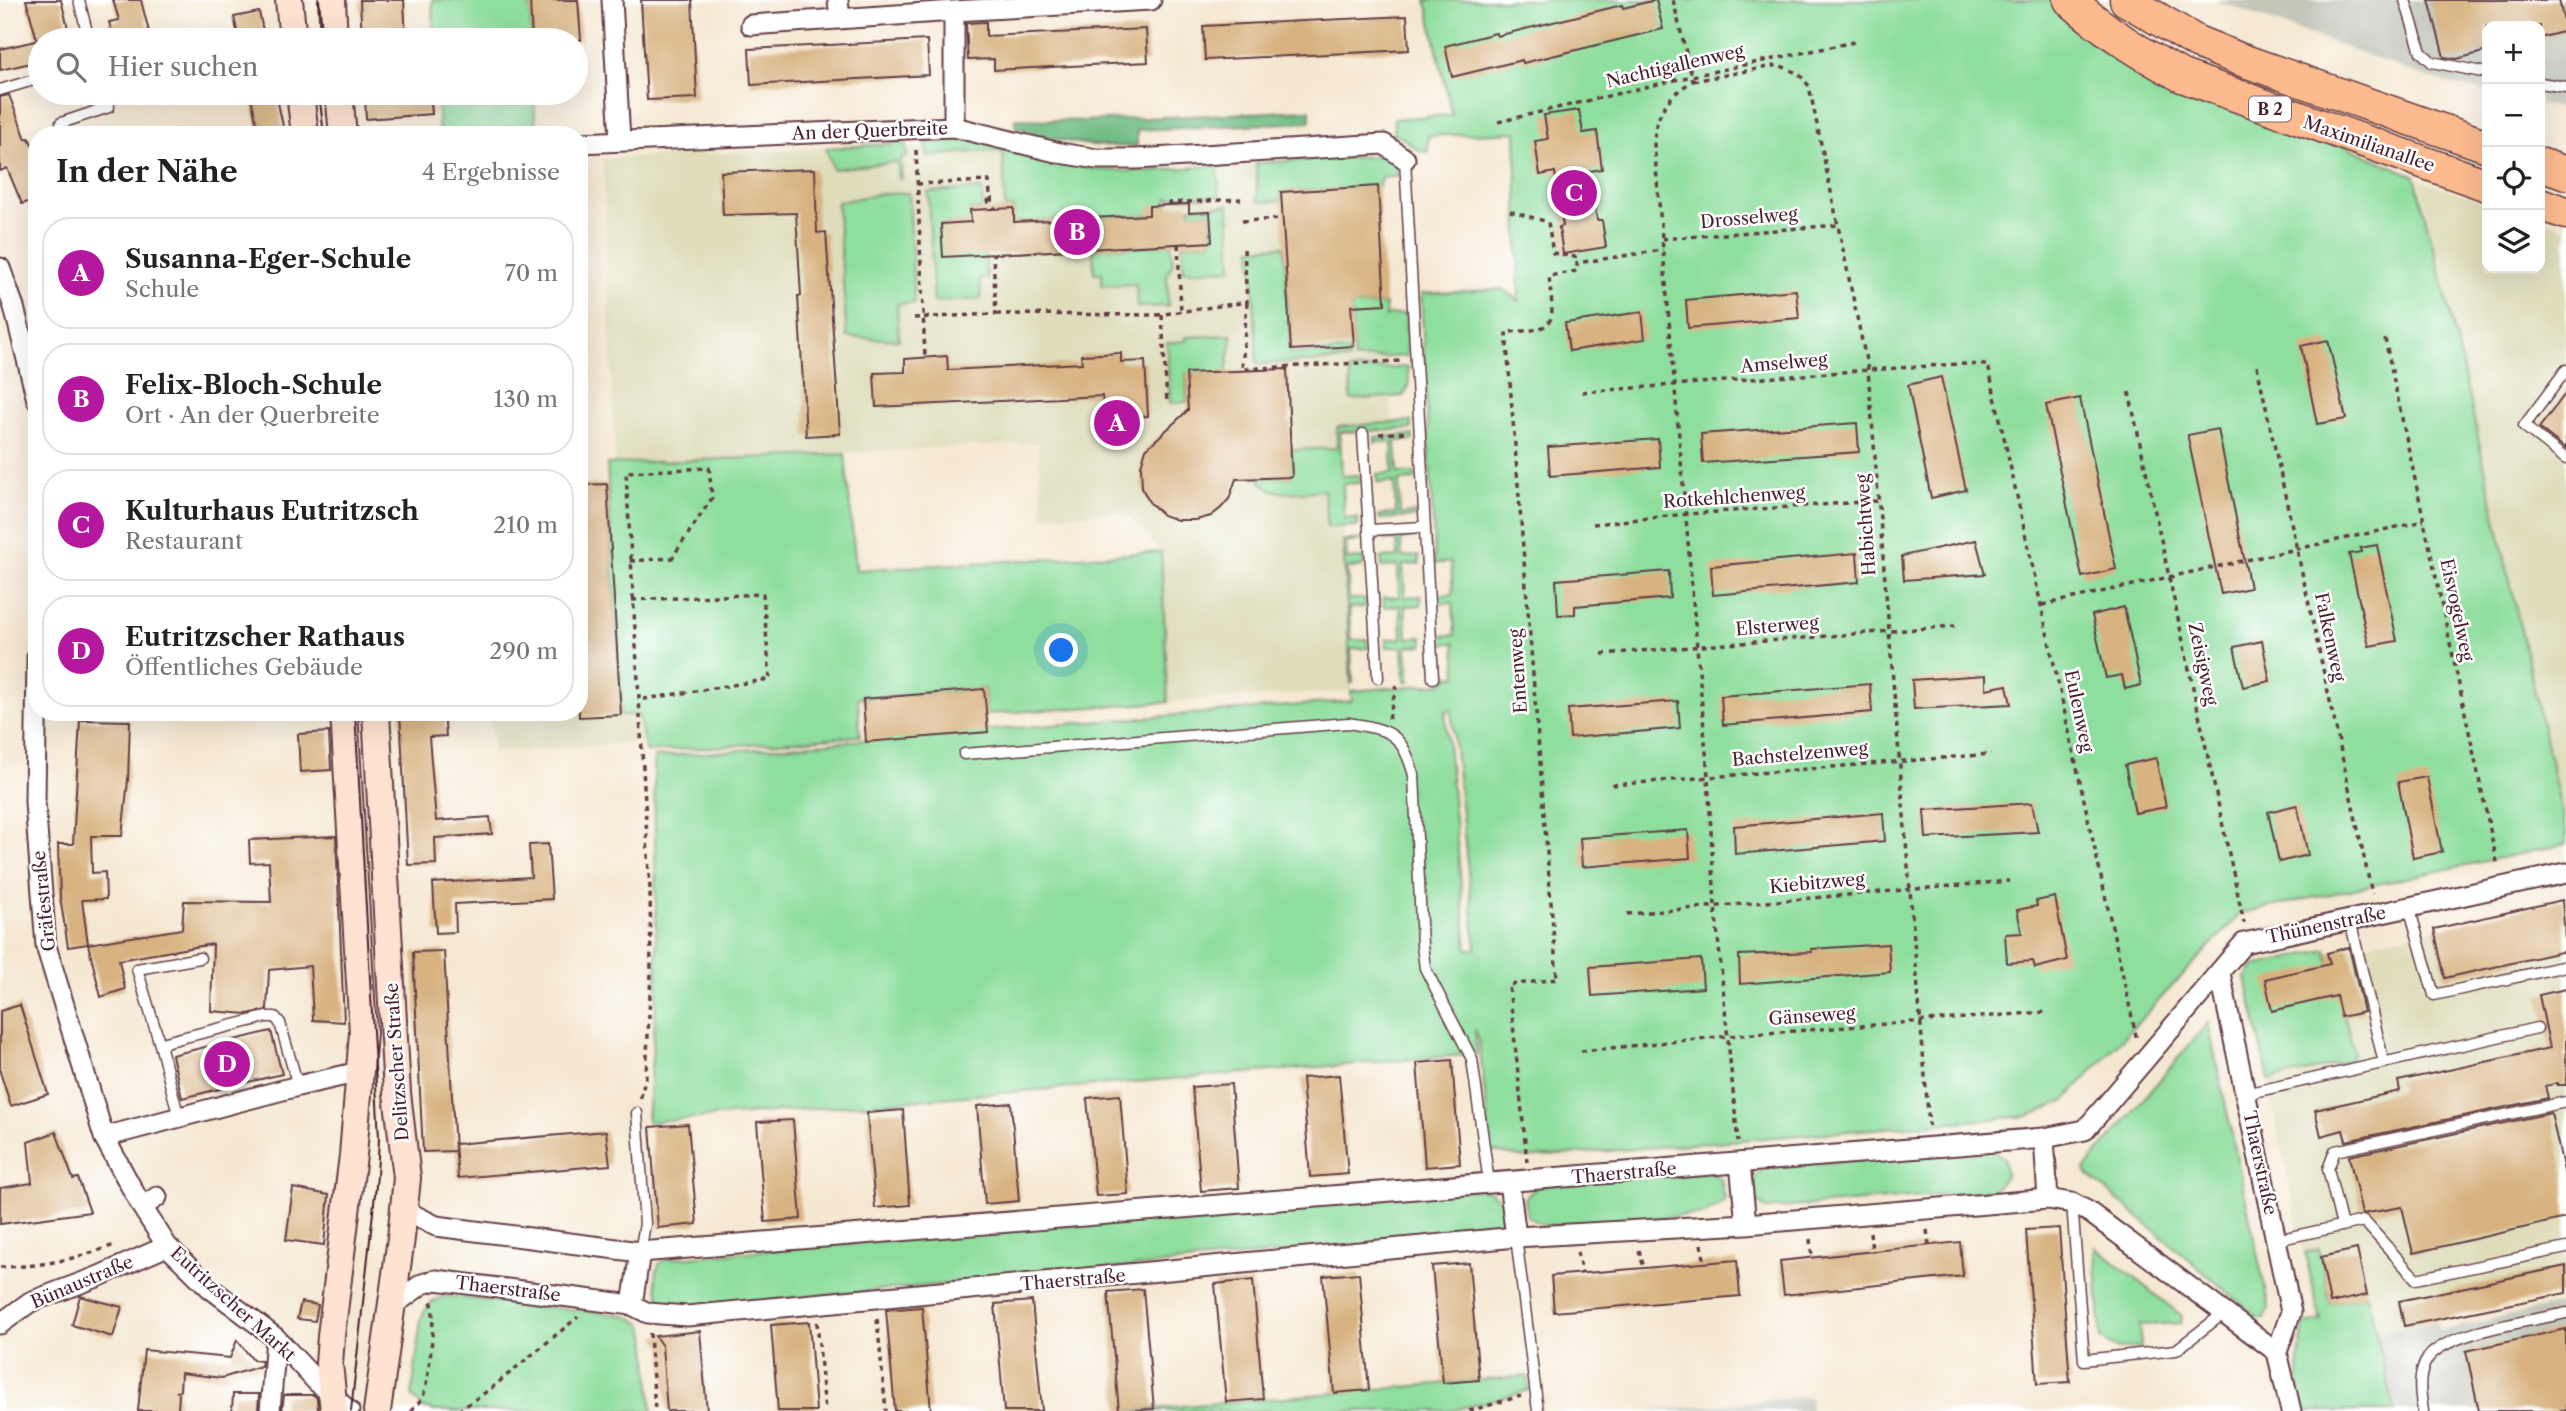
<!DOCTYPE html>
<html lang="de">
<meta charset="utf-8">
<style>
body{margin:0;font-family:"Libre Caslon Text",serif;background:#f2f2f2;color:#222}
.controls{position:absolute;right:21px;top:21px;display:grid;overflow:hidden;border-radius:14px;box-shadow:0 7px 28px #0002}
.controls button{width:63px;height:63px;display:grid;place-items:center;padding:0;border:0;border-bottom:2px solid #e0e0e0;background:#fff;color:#222;font:35px sans-serif}
.you{position:absolute;left:1062px;top:651px;width:24px;height:24px;margin:-18px;border:5px solid #fff;border-radius:50%;background:#1a73e8;box-shadow:0 0 0 10px #1a73e833}
.badge{display:grid;place-items:center;width:46px;height:46px;border-radius:50%;background:#b5179e;color:#fff;font-size:23px;font-weight:700}
.pin{position:absolute;translate:-50% -50%;border:4px solid #fff;box-shadow:0 2px 7px #0006}
.list{margin:0;padding:0;list-style:none}
h2{display:flex;justify-content:space-between;align-items:center;height:91px;margin:0;padding:0 28px;font-size:30px}
h2 small{font-size:23px;font-weight:400;color:#767676}
.list li{display:grid;grid-template-columns:46px 1fr auto;gap:21px;align-items:center;box-sizing:border-box;height:112px;margin:0 14px 14px;padding:0 14px;border:2px solid #e0e0e0;border-radius:28px}
.list b{display:block;font-size:26px;white-space:nowrap}
.list p{margin:0;font-size:23px;white-space:nowrap;color:#767676}
.list em{font-size:23px;font-style:normal;color:#767676}
.icon{flex:none;width:38px;height:38px;fill:none;stroke:currentColor;stroke-width:2;stroke-linecap:round;stroke-linejoin:round}
.map{position:relative;flex:none;width:2566px;height:1411px;overflow:hidden}
.search{position:absolute;background:#fff;box-shadow:0 7px 28px #0002;left:28px;top:28px;width:560px;height:77px;display:flex;align-items:center;gap:18px;box-sizing:border-box;padding:0 24px;border-radius:38px;color:#767676;font-size:26px}
.panel{position:absolute;background:#fff;box-shadow:0 7px 28px #0002;left:28px;top:126px;width:560px;height:595px;border-radius:28px}
.map>svg:first-child{display:block}
.built{fill:#dfddbb}
.industrial{fill:#c3c6b9}
.green{fill:#8ede9e;stroke:#6c7e64;stroke-width:2;fill-rule:evenodd}
.forest{fill:#72bd85;stroke:#5e6e58;stroke-width:2}
.building{fill:#d8b381}
.lines{fill:none;stroke-linecap:round;stroke-linejoin:round}
.service-casing{stroke:#643d44;stroke-width:13}
.minor-casing{stroke:#643d44;stroke-width:23}
.secondary-casing{stroke:#643d44;stroke-width:30}
.trunk-casing{stroke:#643d44;stroke-width:35}
.path{stroke:#643d44;stroke-width:3.5;stroke-dasharray:5 5;stroke-linecap:butt}
.service{stroke:#fff;stroke-width:10}
.minor{stroke:#fff;stroke-width:19}
.secondary{stroke:#fee3d2;stroke-width:26}
.trunk{stroke:#fcba8e;stroke-width:32}
.tram{stroke:#4a1f2b;stroke-width:2}
.labels{text-anchor:middle;dominant-baseline:central;stroke-width:5;stroke-linejoin:round;paint-order:stroke}
.shield{fill:#fff;stroke:#80626b;stroke-width:2}
.shield-label{font-size:16px;font-weight:bold;fill:#4a1f2b}
.street-label{font-size:18px;fill:#4a1f2b;stroke:#fff}
</style>
<div class="map">
<svg width="2566" height="1411" viewBox="0 0 2566 1411">
<rect width="100%" height="100%" fill="#fff"/>
<filter id="ink" filterUnits="userSpaceOnUse"><feTurbulence type="fractalNoise" baseFrequency=".0143" numOctaves="2"/><feDisplacementMap in="SourceGraphic" scale="14" xChannelSelector="R" yChannelSelector="G"/><feConvolveMatrix kernelMatrix="1 2 1 2 8 2 1 2 1" color-interpolation-filters="sRGB"/></filter>
<filter id="wash" filterUnits="userSpaceOnUse"><feTurbulence type="fractalNoise" baseFrequency=".00686" numOctaves="4" result="noise"/><feDisplacementMap in="SourceGraphic" scale="28" xChannelSelector="R" yChannelSelector="G"/><feGaussianBlur stdDeviation="1.57" result="paint"/><feColorMatrix in="noise" values="0 0 0 0 0 0 0 0 0 0 0 0 0 0 0 0 0 1.4 0 .05"/><feComposite in="paint" operator="in"/></filter>
<g filter="url(#wash)">
<rect width="100%" height="100%" fill="#f5e8d2"/>
<!-- built -->
<path class="built" d="M985,145L1094,169L1143,172L1378,156V187L1392,424L1337,427L1351,691L1168,702L1161,552L1124,512L1043,516L1038,443L615,464L603,159L824,148L829,154Z
M2420,180L2487,203V268H2540V220L2566,229V832Z
M627,483L643,742L493,752L490,712H579V485Z
M2566,899V1291L2323,1345L2246,978L2254,966L2327,953Z"/>
<!-- industrial -->
<path class="industrial" d="M2215,0H2566V110L2540,104V26H2487V92L2432,79Z
M2566,1303V1329L2466,1351L2479,1411H2395L2378,1333L2436,1321L2439,1331Z
M1810,1397L1811,1411H1646Z"/>
<!-- green -->
<path class="green" d="M432,0H530L531,40H434Z
M1426,0H2053L2094,38L2415,176L2449,308L2566,832V844L2241,913L2064,1101L2028,1116L1525,1158L1491,1151L1479,1040L1475,1029L1477,1054L647,1122L657,992L654,757L1352,701L1351,691L1442,684L1448,679H1441V677L1457,676L1455,643L1439,644V636L1455,635L1453,603H1437V595L1453,594L1451,563H1435L1421,294L1502,289L1519,301L1516,132L1428,136V152C1414,152 1408,138 1394,134V119L1452,115ZM1451,710L1476,948V949H1467L1445,711Z
M437,93H534L536,135H439Z
M973,140C1013,150 1051,163 1093,169C1135,174 1176,169 1218,165L1219,196L1168,198L1167,205L1149,215L1014,222V208H1005L1003,152C984,149 948,155 927,156L926,142Z
M906,143L907,157L901,158L902,179H899L897,162L833,169L826,148Z
M1378,156C1393,157 1396,163 1398,176L1382,177L1378,187L1281,192L1282,201L1258,202L1256,163Z
M982,189L983,209L970,210L971,222L941,224L985,254L987,279H980L981,299L934,302L928,192Z
M909,193L914,303L897,304L899,340L847,337L837,202L880,194Z
M1229,205L1232,269L1184,271L1182,244L1212,242L1210,212L1190,213L1189,207Z
M1171,244L1173,263L1167,273L1168,306L1137,307L1136,284L1102,286V273H1094L1093,249Z
M1284,246L1291,354L1349,351V360L1257,364L1252,248Z
M1385,304L1386,317L1389,315L1405,314L1407,356L1354,359L1351,306Z
M1233,335L1226,372L1186,374L1187,402L1170,403L1167,343L1186,341V337Z
M1408,367L1409,386L1403,396L1351,400L1350,370Z
M1411,421L1412,429L1340,432L1342,476L1359,475V483L1343,484L1344,518H1358V526L1327,527L1324,490C1304,491 1270,500 1259,478L1291,477V450L1337,448V427Z
M1413,435V440L1396,441L1398,473H1415V480L1399,481L1400,514L1417,513L1416,517L1380,519L1379,515L1396,514L1394,482L1378,483L1377,474L1393,473L1392,442H1375V437Z
M845,454L856,570L1161,552L1168,702L986,714L984,689L863,699V696L858,698L860,736L646,752L639,715H621L607,464Z
M1417,537L1401,540L1402,557L1419,556V564L1403,565L1405,597L1421,596V605L1405,606L1407,638L1423,637V645L1407,646L1409,681H1405L1403,647H1386V639L1402,638L1400,606L1384,607L1383,598L1399,597L1398,566L1382,567L1381,558L1398,557L1397,541L1382,539Z
M1343,540H1361L1346,543L1347,559L1363,558V567L1347,568L1349,599H1365V607L1349,608L1351,640H1367L1368,648L1351,649L1353,683L1351,684Z
M2326,950L2354,1052L2347,1062L2269,1080L2246,978L2254,966Z
M2208,1023L2269,1308L2264,1318H2258L2086,1173L2085,1168Z
M1992,1150L2004,1158L2006,1176L1994,1190L1766,1209L1752,1196L1751,1179L1765,1167Z
M1710,1171L1721,1179L1725,1201L1705,1214L1545,1226L1527,1216L1525,1198L1539,1185Z
M1484,1189C1507,1198 1509,1220 1489,1234L675,1309L665,1306C656,1293 653,1279 659,1264L665,1259Z
M2095,1247L2182,1316L2181,1323L2139,1325L2141,1347L2118,1349L2101,1339Z
M2319,1249L2330,1303L2367,1295L2395,1411H2302C2295,1381 2299,1355 2304,1325L2321,1320L2305,1253Z
M445,1296L623,1315C635,1319 642,1321 646,1333L652,1411H434L423,1408L412,1396L421,1319C426,1306 431,1301 445,1296Z
M1527,1376L1529,1390L1451,1411H1127Z"/>
<!-- forest -->
<path class="forest" d="M1310,110V122L1137,130V146C1094,148 1055,142 1015,126V119L1084,121Z"/>
<g id="blocks">
<!-- building -->
<path class="building" d="M26,0H61L71,40H37Z
M113,0H141L151,40H114L109,22L119,20Z
M360,0H404L406,40H362Z
M530,0H578L581,40H532Z
M641,0H692L697,98L647,100Z
M1656,0L1663,29L1523,63L1522,60L1452,77L1445,46L1496,33L1497,36L1622,5L1623,8Z
M2429,0H2559L2566,31L2540,38V26H2487V51L2457,59L2444,57Z
M259,12L265,40H239L234,17Z
M1407,16L1409,50L1205,60L1203,26Z
M986,22V36L1146,29L1148,62L994,70V59L968,60L966,23Z
M40,40V61L0,70V49Z
M927,40L929,75L751,85L749,49Z
M250,93H276L284,131L259,134Z
M365,93H430L432,114L366,119Z
M9,95L26,139L29,138L37,156V199L22,204L7,168L0,171V97Z
M1579,110L1583,133L1597,131L1602,169L1590,171L1597,220H1602L1606,247L1563,254L1559,227L1563,226L1555,172L1540,175L1535,141L1548,139L1544,115Z
M815,169L817,233L826,232L840,434L806,436L798,296H801L796,213L723,215L721,172Z
M1378,186L1385,304L1351,306L1354,346L1291,350L1281,192Z
M1189,204V213L1210,212L1212,242L943,257L941,224L971,222L970,210L1014,208V222L1149,215V206Z
M1796,290L1799,318L1688,328L1686,300Z
M1642,312L1645,339L1569,351L1565,323Z
M2328,340L2346,419L2317,424L2301,346Z
M1121,353V362L1145,361L1148,416L1104,418L1102,396L876,407L874,373L905,372V359L947,356L948,370L1082,363L1081,355Z
M1287,369L1292,477L1236,479L1229,499L1221,508L1211,516L1196,520H1177L1163,515L1149,502L1142,488L1141,466L1146,449L1188,410L1186,373Z
M1941,377L1966,490L1931,498L1908,385Z
M2566,393V449L2539,428Z
M2080,398L2116,569L2082,577L2046,405Z
M1857,423L1859,452L1703,463L1701,434Z
M2218,429L2250,588L2221,594L2188,438V435Z
M1658,439L1660,467L1550,476L1548,447Z
M607,484L621,715L579,717V485Z
M1976,540L1985,574L1904,580L1902,556Z
M2377,545L2397,641L2369,646L2349,554L2361,552L2360,548Z
M1857,553L1859,582L1713,595L1711,566Z
M1669,571L1670,598L1575,606V614L1558,615L1556,580Z
M2124,607L2141,685L2125,689L2122,675L2106,678L2092,615Z
M2262,641L2270,681L2243,687L2234,647Z
M1986,675V689L2007,685L2011,704L1914,709L1912,680Z
M1870,684L1872,712L1723,725L1721,696Z
M984,689L988,732L866,742L863,699Z
M1678,701L1680,728L1570,738L1568,709Z
M400,712H444L446,736L429,737L436,821L490,817L492,834L435,838L436,864L408,865Z
M80,720L130,721L128,780L122,836H91L92,873L105,872L106,899L82,900L88,944L68,947L60,897L58,844H73Z
M329,732L331,770L300,772L298,734Z
M2156,758L2166,807L2135,813L2125,765Z
M2427,777L2442,852L2413,858L2398,782Z
M2032,803L2038,832L1926,838L1924,810Z
M2297,805L2308,855L2279,862L2268,812Z
M1883,813L1885,841L1735,854L1734,826Z
M1688,830L1690,858L1582,867L1580,838Z
M336,836L344,1022L313,1020L310,966L269,970L267,1010L247,1014L211,1011L213,944L119,960L125,989L101,997L88,944L182,929L184,901L271,902L269,862L250,863L249,840Z
M548,844L552,899L455,904L456,932L436,933L433,883L531,877L529,845Z
M2055,897L2067,960L2035,968L2033,961L2007,963L2005,934L2022,933L2017,910L2037,906L2036,901Z
M2562,900L2566,951L2445,978L2434,929Z
M1888,944L1890,972L1740,984L1739,955L1812,952L1811,949Z
M2349,947L2364,1012L2341,1017L2336,996L2272,1011L2265,979L2330,964L2327,953Z
M444,951L455,1151L423,1152L413,952Z
M1701,959L1703,988L1592,996L1590,967Z
M2566,989V1085H2558V1083L2545,1086L2548,1098L2346,1141L2343,1130L2321,1136L2315,1110L2400,1091L2398,1081L2550,1048L2539,995Z
M20,1005L48,1094L11,1106L0,1072V1011Z
M271,1031L282,1074L182,1098L172,1055Z
M1452,1060L1460,1164L1425,1167L1417,1063Z
M1339,1075L1348,1174L1310,1177L1302,1078Z
M1231,1084L1239,1188L1201,1191L1192,1087Z
M1120,1095L1128,1194L1096,1196L1087,1098Z
M1011,1103L1019,1201L985,1204L977,1106Z
M903,1110L910,1205L875,1208L867,1113Z
M2551,1113L2566,1180V1218L2413,1253L2402,1207L2362,1214L2349,1156Z
M793,1120L801,1219L765,1222L757,1122Z
M688,1124L697,1224L658,1228L650,1127Z
M606,1131L610,1165L458,1178L455,1144Z
M56,1132L73,1179L78,1178L90,1212L0,1224V1188L32,1183L28,1142Z
M293,1188L329,1195L324,1245L286,1240Z
M2059,1228L2070,1382L2037,1384L2026,1230Z
M1960,1242L1963,1276L1784,1295L1780,1261Z
M2357,1249L2367,1295L2330,1303L2321,1257Z
M1737,1260L1740,1296L1554,1312L1551,1276Z
M1469,1263L1479,1380L1443,1383L1432,1266Z
M2566,1266V1293L2404,1326L2399,1301Z
M1359,1273L1369,1390L1334,1393L1323,1276Z
M1253,1280L1263,1399L1226,1402L1215,1284Z
M1143,1289L1154,1409L1119,1411L1108,1292Z
M80,1296L122,1307L113,1337L72,1325Z
M1032,1301L1042,1411H1004L995,1304Z
M301,1302L318,1305L315,1321L297,1319Z
M922,1307L931,1411H895L886,1310Z
M809,1322L816,1411H778L771,1325Z
M2566,1329V1411H2479L2466,1351Z
M700,1331L707,1411H667L662,1346L655,1336Z
M237,1340L253,1360L262,1361L261,1366L222,1378L181,1373L180,1391L176,1392H179L178,1411H138L144,1350L230,1358Z
M233,1394H259L258,1411H232Z
M284,1395H314L317,1398L318,1411H282Z"/>
</g>
</g>
<g filter="url(#ink)">
<use href="#blocks" fill-opacity="0" stroke="#643d44" stroke-width="2"/>
<g class="lines">
<!-- service casing -->
<g class="service-casing">
<path id="service" d="M79,0L89,40
M2405,0L2421,52L2432,62L2487,73
M2540,83L2566,87
M0,90L40,78
M61,123L109,107L104,93
M1405,159L1433,678
M2566,370L2524,426L2566,459
M1363,434L1378,678
M1370,530L1424,527
M964,754L1348,723C1391,730 1401,732 1414,775L1422,945L1425,968L1472,1059L1489,1183
M2409,907L2434,995L2566,966
M2350,920L2384,1063
M161,1048L137,969L200,958
M2245,1094L2537,1028
M637,1113L645,1224L640,1252
M179,1118L161,1048L165,1042L266,1017H275L280,1023L298,1086
M2072,1203L2084,1360L2176,1350L2224,1313
M2342,1226L2328,1169L2335,1151L2566,1102
M1516,1237L1538,1411
M2276,1240L2364,1221L2416,1279L2566,1248
M2423,1411C2420,1393 2417,1374 2428,1358C2448,1331 2532,1321 2566,1313"/>
</g>
<!-- minor casing -->
<g class="minor-casing">
<path id="minor" d="M612,0L620,140
M838,0L840,19
M751,25L954,11
M954,127V11L1151,0
M579,143L954,127L1060,153L1097,159H1137L1384,144L1405,159
M0,268L14,307L37,400
M37,657L35,802L46,946L104,1137L142,1207L167,1246L210,1288L276,1338L316,1381L349,1411
M2220,973L2291,1312L2277,1352
M104,1137L298,1086L359,1072
M2044,1138L2048,1199
M1740,1163L1746,1224
M1509,1182L1516,1237
M142,1207L157,1197
M404,1210L436,1226L640,1252L2044,1138L2085,1130L2244,943L2566,873
M632,1305L640,1252
M392,1306L422,1284L436,1280L632,1305L648,1313L687,1316L1516,1237L1746,1224L2048,1199L2072,1203L2089,1212L2277,1352L2291,1411
M0,1324L30,1302L97,1277L167,1246
M270,1411L276,1338"/>
</g>
<!-- secondary casing -->
<g class="secondary-casing">
<path id="secondary" d="M289,0L293,40
M332,0L334,40
M300,93L305,135
M339,93L343,135
M376,712L397,1093L407,1178L401,1238L377,1411
M334,1411L329,1364L331,1336L353,1155L363,1033L344,712"/>
</g>
<!-- trunk casing -->
<g class="trunk-casing">
<path id="trunk" d="M2070,0C2104,31 2142,54 2182,76L2487,185
M2126,0L2197,42L2239,59L2487,146
M2540,164L2566,173
M2540,204L2566,213"/>
</g>
<!-- path -->
<path class="path" d="M1673,0L1693,81C1667,96 1655,114 1654,144L1708,776L1715,906L1738,1142
M1693,81L1779,65L1799,74L1809,86L1868,370L1929,1126
M1498,122L1692,76L1859,41
M916,150L925,357
M917,184L989,181L990,195L986,209
M991,197L995,209
M1169,205V203L1241,199
M1510,211L1548,222L1553,253L1575,257L1577,262
M1242,221L1283,219
M1662,239L1838,225
M1178,244L1181,312
M1247,302L1242,369L1400,361
M996,314L1157,315L1247,302L1244,249
M1162,315L1167,404
M914,318L996,314L993,254
M2385,339L2498,867
M2257,366L2372,894
M1582,392L1868,370L1959,364L1988,365L2137,1040
M2129,392L2244,923
M1379,434L1407,432
M1593,524L1687,514L1877,501
M630,561L672,558L712,498L709,468L626,472L650,890L651,973L646,1076L640,1100
M632,600L763,594L770,679L639,700
M2042,605L2424,521
M1602,654L1955,626
M1389,719L1396,687L1393,684
M1612,785L1991,754
M1627,914L2009,881
M1581,1051L1727,1036L2046,1012
M1527,1162L1509,985L1557,979L1506,332C1559,330 1554,325 1549,276L1577,271V263L1663,250
M1927,1230L1929,1245
M1870,1232L1872,1251
M1810,1239L1812,1257
M1701,1244L1705,1263
M1639,1250L1644,1268
M1577,1252L1582,1274
M0,1267C40,1267 76,1259 114,1245
M877,1319L886,1411
M817,1322L825,1411
M650,1333L655,1411
M411,1411C414,1407 420,1403 422,1399C428,1388 437,1311 431,1301
M458,1411L489,1390L578,1317
M1469,1411L1521,1396"/>
<!-- service -->
<use href="#service" class="service"/>
<!-- minor -->
<use href="#minor" class="minor"/>
<!-- secondary -->
<use href="#secondary" class="secondary"/>
<!-- trunk -->
<use href="#trunk" class="trunk"/>
<!-- tram -->
<path class="tram" d="M319,0L323,40
M319,93L324,135
M351,1411L377,1176L379,1138L355,712"/>
</g>
</g>
<g class="labels">
<!-- shield labels -->
<rect class="shield" x="2249" y="96.5" width="42" height="25" rx="5"/>
<g class="shield-label">
<text x="2270" y="109">B 2</text>
</g>
<!-- street labels -->
<g class="street-label">
<text transform="translate(1675 66) rotate(-13)">Nachtigallenweg</text>
<text transform="translate(870 131) rotate(-2)">An der Querbreite</text>
<text transform="translate(2369 144) rotate(19)">Maximilianallee</text>
<text transform="translate(1749 218) rotate(-5)">Drosselweg</text>
<text transform="translate(1784 363) rotate(-5)">Amselweg</text>
<text transform="translate(1734 497) rotate(-4)">Rotkehlchenweg</text>
<text transform="translate(1866 525) rotate(-94)">Habichtweg</text>
<text transform="translate(2457 610) rotate(78)">Eisvogelweg</text>
<text transform="translate(1777 626) rotate(-5)">Elsterweg</text>
<text transform="translate(2330 637) rotate(78)">Falkenweg</text>
<text transform="translate(2203 664) rotate(78)">Zeisigweg</text>
<text transform="translate(1518 671) rotate(-94)">Entenweg</text>
<text transform="translate(2079 711) rotate(78)">Eulenweg</text>
<text transform="translate(1800 754) rotate(-5)">Bachstelzenweg</text>
<text transform="translate(1817 883) rotate(-5)">Kiebitzweg</text>
<text transform="translate(44 901) rotate(-96)">Gräfestraße</text>
<text transform="translate(2326 925) rotate(-12)">Thünenstraße</text>
<text transform="translate(1812 1016) rotate(-4)">Gänseweg</text>
<text transform="translate(397 1062) rotate(-94)">Delitzscher Straße</text>
<text transform="translate(2260 1163) rotate(78)">Thaerstraße</text>
<text transform="translate(1624 1173) rotate(-5)">Thaerstraße</text>
<text transform="translate(1073 1280) rotate(-5)">Thaerstraße</text>
<text transform="translate(82 1282) rotate(-23)">Bünaustraße</text>
<text transform="translate(508 1289) rotate(7)">Thaerstraße</text>
<text transform="translate(233 1304) rotate(42)">Eutritzscher Markt</text>
</g>
</g>
</svg>
<div class="controls">
<button>+</button>
<button>−</button>
<button><svg class="icon" aria-label="locate" viewBox="0 0 24 24"><circle cx="12" cy="12" r="6"/><path d="M12 2v4M12 18v4M2 12h4M18 12h4"/></svg></button>
<button><svg class="icon" aria-label="layers" viewBox="0 0 24 24"><path d="M12 4l9 5-9 5-9-5zM3 14l9 5 9-5"/></svg></button>
</div>
<div class="you"></div>
<div class="pin badge" style="left:1117px;top:423px">A</div>
<div class="pin badge" style="left:1077px;top:232px">B</div>
<div class="pin badge" style="left:1574px;top:193px">C</div>
<div class="pin badge" style="left:227px;top:1064px">D</div>
<div class="search"><svg class="icon" aria-label="search" viewBox="0 0 24 24"><circle cx="10" cy="10" r="6"/><path d="M15 15l6 6"/></svg>Hier suchen</div>
<section class="panel">
<h2>In der Nähe<small>4 Ergebnisse</small></h2>
<ul class="list">
<li><span class="badge">A</span><div><b>Susanna-Eger-Schule</b><p>Schule</p></div><em>70 m</em></li>
<li><span class="badge">B</span><div><b>Felix-Bloch-Schule</b><p>Ort · An der Querbreite</p></div><em>130 m</em></li>
<li><span class="badge">C</span><div><b>Kulturhaus Eutritzsch</b><p>Restaurant</p></div><em>210 m</em></li>
<li><span class="badge">D</span><div><b>Eutritzscher Rathaus</b><p>Öffentliches Gebäude</p></div><em>290 m</em></li>
</ul>
</section>
</div>
